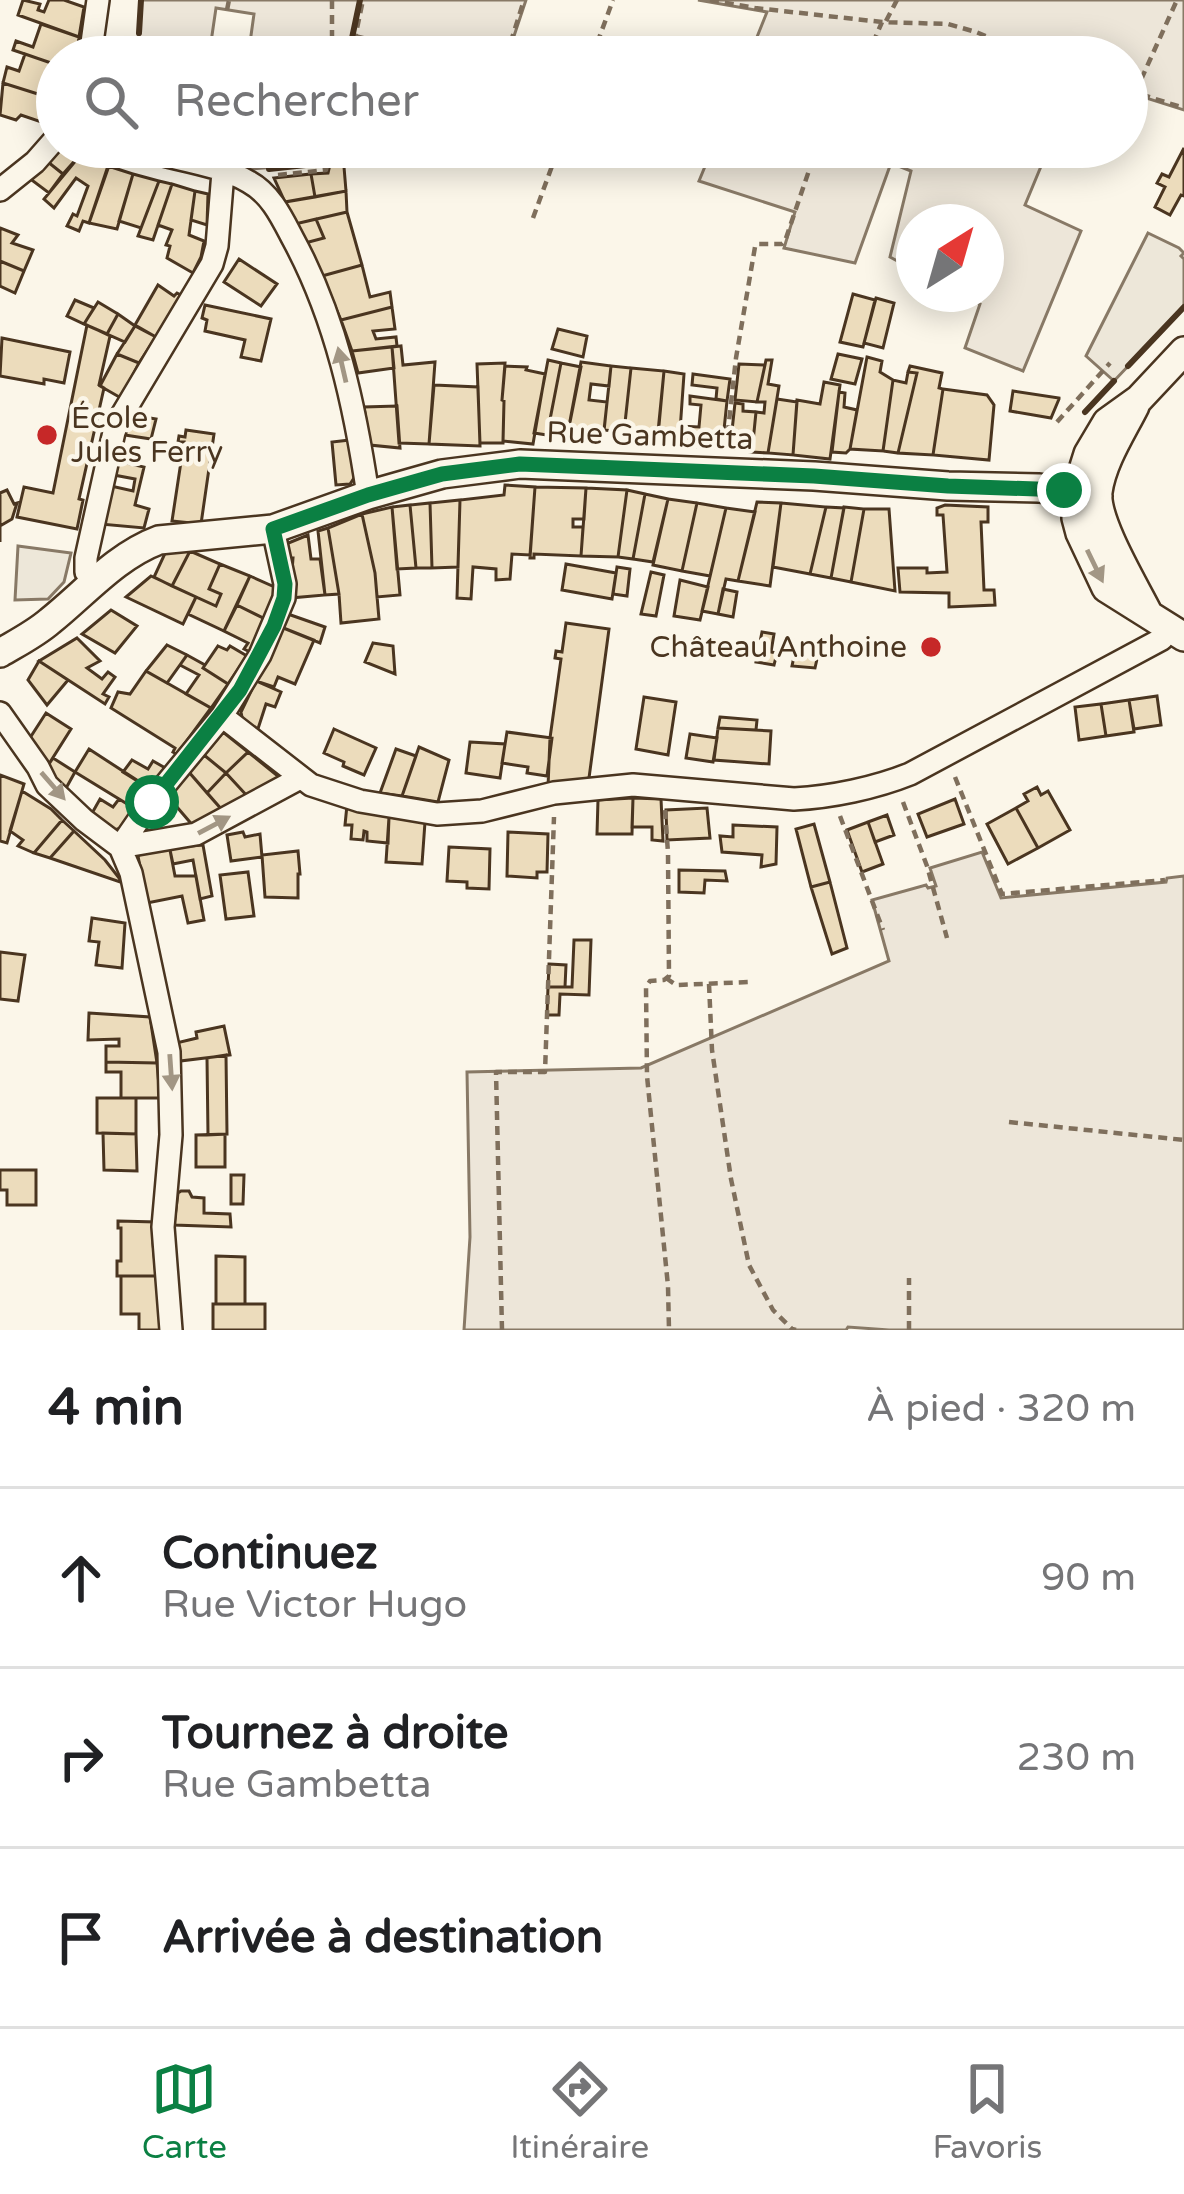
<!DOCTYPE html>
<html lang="fr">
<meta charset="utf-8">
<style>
body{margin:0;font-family:"Varela Round",sans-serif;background:#f2f2f2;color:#202124}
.compass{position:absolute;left:896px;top:204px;width:108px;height:108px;border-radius:50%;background:#fff;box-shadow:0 6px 30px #0003;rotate:37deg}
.stop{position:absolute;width:36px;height:36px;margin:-27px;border:9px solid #0b8043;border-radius:50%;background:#fff}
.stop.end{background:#0b8043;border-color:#fff;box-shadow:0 3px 12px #0008}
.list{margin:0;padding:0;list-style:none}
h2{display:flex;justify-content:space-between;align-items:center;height:156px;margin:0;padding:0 48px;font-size:51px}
h2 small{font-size:39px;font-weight:400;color:#757577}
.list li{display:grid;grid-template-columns:78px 1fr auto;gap:36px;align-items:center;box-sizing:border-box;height:180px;padding:0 48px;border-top:3px solid #e0e0e0}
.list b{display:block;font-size:45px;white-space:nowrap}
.list p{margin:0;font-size:39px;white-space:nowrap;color:#757577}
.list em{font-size:39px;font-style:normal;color:#757577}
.icon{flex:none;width:66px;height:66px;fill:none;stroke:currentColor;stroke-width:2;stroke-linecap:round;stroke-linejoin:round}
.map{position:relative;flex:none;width:1184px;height:1330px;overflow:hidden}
.search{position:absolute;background:#fff;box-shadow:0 6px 30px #0003;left:36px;right:36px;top:36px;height:132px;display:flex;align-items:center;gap:30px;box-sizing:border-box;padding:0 42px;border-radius:66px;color:#757577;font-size:45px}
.sheet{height:696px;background:#fff}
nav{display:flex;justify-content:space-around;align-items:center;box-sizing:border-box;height:168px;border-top:3px solid #e0e0e0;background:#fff;font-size:33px;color:#757577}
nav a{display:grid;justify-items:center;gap:6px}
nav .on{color:#0b8043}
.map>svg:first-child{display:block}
.green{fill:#ede6d9;stroke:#887966;stroke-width:3}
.parking{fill:#ede7d9;stroke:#887966;stroke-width:3}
.building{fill:#ecdcbc;stroke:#4a3520;stroke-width:3}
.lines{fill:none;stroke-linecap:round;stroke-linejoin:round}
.minor-casing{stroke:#4a3520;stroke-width:26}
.tertiary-casing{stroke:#4a3520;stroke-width:32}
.path{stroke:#7f6f5c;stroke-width:4.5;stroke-dasharray:9 6;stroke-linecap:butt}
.minor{stroke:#fbf6e9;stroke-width:21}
.tertiary{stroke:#fbf6e9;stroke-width:27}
.wall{stroke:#4a3520;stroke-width:6}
.oneway{fill:#a29684}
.route{stroke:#0b8043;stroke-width:15}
.poi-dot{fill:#c62828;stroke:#fbf6e9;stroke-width:4.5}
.labels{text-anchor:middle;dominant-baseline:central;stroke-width:9;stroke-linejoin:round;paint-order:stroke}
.poi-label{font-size:30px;fill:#4a3520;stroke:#fbf6e9;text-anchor:start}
.street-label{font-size:30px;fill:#4a3520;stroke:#fbf6e9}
</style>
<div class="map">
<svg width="1184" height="1330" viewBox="0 0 1184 1330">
<rect width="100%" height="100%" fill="#fbf6e9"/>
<!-- green -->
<path class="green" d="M141,0H526L507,57H434L353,38L348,57H248L254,14L216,8L210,49L138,40Z
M698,0H1184V110L1127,92V57H749L767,12Z
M219,147H327L324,163L251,169Z
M713,147H1049L1025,205L1081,231L1023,371L965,348L980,304L961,294H986V222H914V270L890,257L911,171L891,163L855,263L784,248L795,212L699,181Z
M982,852L1001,898L1166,882L1167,878L1184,876V1330H889L848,1327L846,1330H464L470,1237L467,1072L641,1068L889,961L872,900L926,885L928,888L936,886L930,868Z"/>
<!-- parking -->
<path class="parking" d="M1148,233L1179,248L1184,253L1181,256L1184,259V307L1114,381L1086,356Z
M18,546L71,553L64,582L48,599L15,600Z"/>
<!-- building -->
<path class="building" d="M23,0L40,4L38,10L44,12L49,0H64L84,7L79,37L18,15Z
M41,24L79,37L76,57H57V65L13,50L16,41L33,47Z
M25,54L57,65V100L3,83L7,67L19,71Z
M3,83L57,100V117L53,126L21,115L16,120L0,115Z
M59,147H87L63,174L48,162Z
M87,147H98L112,157L89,223L83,221L79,231L67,226L73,214L77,216L88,186L76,178L54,208L44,199Z
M1184,148V196L1181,195L1170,215L1155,207L1165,187L1157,183L1162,174L1169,177Z
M333,152L343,155L346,191L315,197L311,174L328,173Z
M48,162L63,174L49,193L29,178Z
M108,166L133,174L117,229L89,223Z
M133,174L159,181L141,228L119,221Z
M311,174L315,197L285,202L274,178Z
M159,181L172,184L153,240L138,236Z
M172,184L195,191L189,235L204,241L201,257L193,273L167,258L170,246L166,245L172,230L158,225Z
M195,191L208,194L207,225L191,220Z
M346,191L347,212L295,224L285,202Z
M347,212L362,265L322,276L305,243L324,238L316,219Z
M316,219L324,238L305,243L295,224Z
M0,228L18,235L12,243L33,250L24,271L0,261Z
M239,259L277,284L261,306L224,282Z
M0,261L24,271L15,293L0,286Z
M362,265L370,297L390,292L392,307L341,320L322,276Z
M158,285L174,296L177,293L181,295L156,337L135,325Z
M853,294L875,300L863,347L840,342Z
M876,298L894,303L883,348L864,343Z
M75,300L94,308L84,324L67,316Z
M98,302L118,314L107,334L84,324Z
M205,305L271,319L261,361L241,357L245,340L205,331L207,320L202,318Z
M392,307L395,329L373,331L376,339L396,337L397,346L352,351L341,320Z
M118,314L135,326L125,342L107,334Z
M87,325L110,336L99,385L104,388L79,499L83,500L77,529L17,517L24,487L53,493Z
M135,326L156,337L139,363L117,354Z
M558,329L587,336L583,357L552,349Z
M2,338L70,352L64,383L44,379V384L0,376Z
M401,346L403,365L435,362L429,444L399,443L392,347Z
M392,347L394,368L358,373L352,351Z
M117,354L139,363L121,398L100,386Z
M838,354L862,359L855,384L831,379Z
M867,357L882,361L880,372L893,380L883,451L850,449Z
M548,360L561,363L547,435L534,433Z
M766,360H772L768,384L779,386L768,453L752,452L756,412L764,413L765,402H757Z
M581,362L611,366L609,386L591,384L589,400L607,402L603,441L567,437Z
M505,363L502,400L504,401L503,443H480L477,364Z
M561,363L581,367L567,437L547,435Z
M739,364L765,365L757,402L735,400Z
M505,366L527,367L526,370L545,374L533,444L503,441L504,401L502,400Z
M611,366L631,368L624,432L604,430Z
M910,366L942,373L939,388L943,389L933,455L898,453L917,373L908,372Z
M631,368L664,371L658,436L624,432Z
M664,371L684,374L679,445L657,442Z
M908,372L917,373L898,453L883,451L893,380L906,383Z
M693,374L730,379L727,401L716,399L717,388L692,385Z
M824,382L840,385L830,459L793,455L797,400L820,404Z
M434,385L478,387L480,446L429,444Z
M943,389L987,395L994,405L989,460L933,455Z
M1013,391L1059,398V399L1051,418L1010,411Z
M839,392L845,393L844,407L857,410L850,449L846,453L832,452Z
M690,396L727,401L722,449L679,445L680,426L699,427L701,405L690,404Z
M777,399L797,402L793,455L768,453Z
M735,403L743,404V411L756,412L752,452L730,449Z
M397,406L400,448L370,445L364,407Z
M131,415L156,419L151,439L125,435Z
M186,430L214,434L201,524L172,521L184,442H178L179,436L185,437Z
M350,440L354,478L350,484L336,485L332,442Z
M118,461L144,467L135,505L149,509L144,528L100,524L111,486L133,491L135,479L114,475Z
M505,485L535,487L530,555L512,554L510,579L496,580V569L473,567L471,599L457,598L460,500L504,495Z
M535,487L586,488L584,519H573V527H583L581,556L534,554V558H530Z
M586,488L627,490L618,557L581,556Z
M7,490L14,504L17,503L12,519L0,526V542V493Z
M627,490L645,494L633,559L618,557Z
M645,494L668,499L653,562L633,559Z
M668,499L697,503L682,571L653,565Z
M460,500L458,567L432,568L430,503Z
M757,502L781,503L770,586L738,581Z
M430,503L432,568H416L410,505Z
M697,503L726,508L710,576L682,571Z
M781,503L826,507L810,574L773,567Z
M410,505L416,568L397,569L392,507Z
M945,505L988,507V522H981L984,590H994L995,605L949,607V593L900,592L898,568H927V573L947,572L943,515H937V508Z
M392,507L400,595L377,597L375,573L362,514Z
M826,507L844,508L831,578L810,574Z
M844,507L864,509L851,582L831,578Z
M726,508L755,512L738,581L726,579L718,614L702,611Z
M864,509H889L895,591L851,582Z
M362,514L375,573L379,619L341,623L339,594L328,528Z
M328,528L339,594L325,595L318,531Z
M308,535L311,559H320L325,595L290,598L293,558H287L286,544Z
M167,549L190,551L172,586L154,577Z
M190,551L220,564L209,589L221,594L216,606L172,586Z
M220,564L250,576L224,631L188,614L196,597L216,606L221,594L209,589Z
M566,564L616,573L612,599L562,590Z
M617,567L630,569L627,596L613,594Z
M651,572L664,575L656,616L641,614Z
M151,576L196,597L183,624L126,597Z
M250,576L279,589L267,620L237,605Z
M680,580L708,587L700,620L674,616Z
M723,589L737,592L733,617L718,614Z
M237,605L267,620L250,652L244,649L248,643L224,631Z
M111,610L137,626L115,653L82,634Z
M285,613L325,627L320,643L281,627Z
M566,623L609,629L589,778L548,787L550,738L561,659L555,658L556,651L562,652Z
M281,627L314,640L295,684L278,677L274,687L256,681Z
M762,632L774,634L771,652L777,653L774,665L756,662Z
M77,638L100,661L87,668L102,679L108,672L115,677L103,694L109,697L105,704L39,661Z
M373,643L393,646L395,674L365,662Z
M167,645L187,655L167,683L146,671Z
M218,646L227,650L230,646L247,656L228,684L203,668Z
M804,648L819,650L815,668L792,666L795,652H803Z
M187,655L205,665L203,668L228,684L211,708L186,694L199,675L180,665Z
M39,661L68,680L47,705L28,680Z
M146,671L211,708L177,754L173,752L175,748L111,708L118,692L130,694Z
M256,681L281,692L275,707L266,704L255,738L244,727L241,712Z
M1157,696L1161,725L1134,729L1129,700Z
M644,697L676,702L668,755L636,749Z
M1129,700L1134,732L1106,736L1101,704Z
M1101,704L1106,736L1079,740L1075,707Z
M46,713L71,729L47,767L28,741Z
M720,717L757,720L756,730L718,728Z
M718,728L771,731L769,764L714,760Z
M334,729L376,748L364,775L343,766L344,762L324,753Z
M223,732L248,752L226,773L204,755Z
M507,732L552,738L547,776L527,773L528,767L502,763Z
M690,734L717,738L713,762L686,758Z
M470,742L505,744L500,778L466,773Z
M419,747L449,760L438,802L402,796Z
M89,749L152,790L137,810L75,772Z
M396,749L416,756L402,796L380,793Z
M248,752L284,781L249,798L226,773Z
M204,755L226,773L207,793L188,771Z
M53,758L75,772L65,790L47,767Z
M132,760L148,769L153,761L167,769L152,790L123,772Z
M188,771L224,812L195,828L165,793Z
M226,773L249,798L224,812L207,793Z
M0,775L24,784L7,843L0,841Z
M1037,787L1041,795L1048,791L1070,830L1038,848L1016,808L1028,801L1024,794Z
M22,791L51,809L62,820L34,853L18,846L23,840L10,831Z
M633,798L661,799L663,841L652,840V827H632Z
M633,798L632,834H597L598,800Z
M100,799L113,807L119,799L137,810L126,826L115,830L91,815Z
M955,799L964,824L927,837L918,814Z
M347,805L389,817L388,843L367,841V832L364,831L363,840L351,839L352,825H345Z
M707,808L710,838L667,840L666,810Z
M1016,808L1038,848L1008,864L987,824Z
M887,815L894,835L875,842L868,822Z
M389,817L425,822L422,864L386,862Z
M62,820L74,831L50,858L34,853Z
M868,822L883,864L862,872L847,830Z
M814,824L830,882L811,887L796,829Z
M733,825L777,827L776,864L761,867L762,855L722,852L720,836L733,837Z
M74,831L105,860L123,883L50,858Z
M243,832L245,837L260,834L262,857L231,861L227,835Z
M508,832L548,834L547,872H537V878L507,876Z
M189,842L190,846L203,845L212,896L200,899L193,860L173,864L169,845Z
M169,845L175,876H196L204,920L188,923L182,896L147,903L138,856L145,850Z
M449,847L490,849L489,889L467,888V882L447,881Z
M298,851L300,874H298V898L265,897L262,855Z
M679,870L725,871L727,881L705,880L704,893L679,892Z
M248,872L254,916L226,919L220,875Z
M830,882L847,948L832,954L811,887Z
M92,918L125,923L122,968L96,965L99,942L89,941Z
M574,940H591L589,995L560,994L559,1015H547L548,987H572Z
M0,952L25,955L18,1001L0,999Z
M549,964L566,965L565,987H548Z
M89,1013L150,1017L157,1063L106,1062V1046H119V1039L88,1040Z
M224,1026L230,1055L180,1061L176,1043L197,1038L196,1032Z
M226,1055L227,1134L208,1135L207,1058Z
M106,1062L157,1063L160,1098H121V1072H106Z
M97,1098H136V1134L97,1133Z
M103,1133L136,1134L137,1171L104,1170Z
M225,1134V1167H196V1135Z
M0,1170H36V1205H7V1190H0Z
M231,1175H244L243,1204H231Z
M181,1191H189L192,1197L204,1198V1213L230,1214L231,1227L174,1225L178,1193Z
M118,1221L156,1222L153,1243L156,1276H117V1261H121V1228H118Z
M216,1256L245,1257V1304H216Z
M121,1276H156L161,1330H139V1314H121Z
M213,1304H265V1330H213Z"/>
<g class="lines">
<!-- minor casing -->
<g class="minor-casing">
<path id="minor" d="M90,57L98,0
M134,147C169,159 217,163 249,182C271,194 282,218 293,239C336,318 355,407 368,495
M0,190L35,162L57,137
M95,582L86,572V558L114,432L119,420L212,264L217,246L223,172
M0,713L38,767L47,785L84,820L120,847L131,873L169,1052L171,1135L163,1227L171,1330
M222,716L311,785L360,801L437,814L482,811L554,793L633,785L794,799C832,797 875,788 910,774L1162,639L1168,628
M120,847L151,802L222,716L260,655L284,598L285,584L273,529
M120,847L196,834L300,778"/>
</g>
<!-- tertiary casing -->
<g class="tertiary-casing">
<path id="tertiary" d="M1184,351L1139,399L1107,422L1088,454L1076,492V518L1080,533L1106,588L1184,637
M1135,406C1122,432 1102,462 1098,492C1095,521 1134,585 1148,613
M0,653C17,643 35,634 50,621C85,593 116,556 159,540L273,529L368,495L442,474L520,464L814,476L948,486L1039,488L1098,496"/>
</g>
<!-- path -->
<path class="path" d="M332,0V57
M710,0L755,8L882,22L948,24L976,32L1036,57
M227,10L229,0
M886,21L897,0
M355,36L442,57
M351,57L363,0
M506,57L524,0
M592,57L613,0
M867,57L882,22
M1127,90L1184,108
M1135,93L1177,0
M262,165L271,147
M278,175L326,170L331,147
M533,218L559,147
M1057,422L1110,363
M726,449L736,358L755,247L757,244H782L785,241L817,147
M955,777L1002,894L1165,880
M903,802L927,866L947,938
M665,810L668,853L669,976L664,980L650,981L646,987L647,1076L668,1286L669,1330
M840,816L883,930
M666,978L676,985L749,982
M709,984L712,1050L731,1179L749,1265L773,1310L792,1329L796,1330
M1009,1122L1184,1140
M502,1330L496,1072H545L554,817
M909,1330V1278"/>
<!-- minor -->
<use href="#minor" class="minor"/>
<!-- tertiary -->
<use href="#tertiary" class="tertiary"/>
<!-- wall -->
<path class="wall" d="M139,33L141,0
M348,57L360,0
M269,169L324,163L327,147
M1128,366L1184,307
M1085,412L1114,381"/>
</g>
<!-- one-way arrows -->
<defs><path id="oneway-solid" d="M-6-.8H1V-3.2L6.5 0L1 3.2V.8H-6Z" transform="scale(3)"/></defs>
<g class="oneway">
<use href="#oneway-solid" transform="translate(342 365) rotate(-103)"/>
<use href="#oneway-solid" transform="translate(1095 566) rotate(64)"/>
<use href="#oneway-solid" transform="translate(53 786) rotate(49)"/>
<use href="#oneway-solid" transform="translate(214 825) rotate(-28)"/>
<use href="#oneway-solid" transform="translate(171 1072) rotate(86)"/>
</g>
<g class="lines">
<!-- route -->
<path class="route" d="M152,802L240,690L274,626L284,598L285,584L273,529L368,495L442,474L520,464L814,476L948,486L1064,490"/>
</g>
<!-- markers -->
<g class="poi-dot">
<circle cx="47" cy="435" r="12"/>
<circle cx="931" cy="647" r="12"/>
</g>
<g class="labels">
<!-- poi labels -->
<g class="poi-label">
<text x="71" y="418">École<tspan x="71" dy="34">Jules Ferry</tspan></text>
<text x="907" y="647" text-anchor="end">Château Anthoine</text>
</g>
<!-- street labels -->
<g class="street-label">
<text transform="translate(650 436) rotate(2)">Rue Gambetta</text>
</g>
</g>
</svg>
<svg class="compass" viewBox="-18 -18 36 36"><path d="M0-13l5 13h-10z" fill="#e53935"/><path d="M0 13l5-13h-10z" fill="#757577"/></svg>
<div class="stop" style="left:152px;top:802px"></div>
<div class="stop end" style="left:1064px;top:490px"></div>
<div class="search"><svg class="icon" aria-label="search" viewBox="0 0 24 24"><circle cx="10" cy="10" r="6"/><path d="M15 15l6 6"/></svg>Rechercher</div>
</div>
<section class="sheet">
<h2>4 min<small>À pied · 320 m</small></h2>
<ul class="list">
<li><svg class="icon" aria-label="ahead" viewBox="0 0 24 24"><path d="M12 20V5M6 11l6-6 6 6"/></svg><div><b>Continuez</b><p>Rue Victor Hugo</p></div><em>90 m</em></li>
<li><svg class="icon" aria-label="right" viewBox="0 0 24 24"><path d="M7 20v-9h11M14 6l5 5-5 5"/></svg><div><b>Tournez à droite</b><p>Rue Gambetta</p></div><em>230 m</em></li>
<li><svg class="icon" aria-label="arrive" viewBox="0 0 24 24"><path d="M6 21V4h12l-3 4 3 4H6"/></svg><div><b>Arrivée à destination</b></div></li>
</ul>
</section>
<nav>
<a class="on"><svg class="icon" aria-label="map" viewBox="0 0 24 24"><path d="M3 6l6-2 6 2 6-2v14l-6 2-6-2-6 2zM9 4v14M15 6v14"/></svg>Carte</a>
<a><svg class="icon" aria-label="directions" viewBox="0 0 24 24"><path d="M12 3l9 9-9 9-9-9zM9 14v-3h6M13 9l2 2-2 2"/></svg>Itinéraire</a>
<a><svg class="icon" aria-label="saved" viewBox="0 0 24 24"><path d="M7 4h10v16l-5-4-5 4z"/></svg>Favoris</a>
</nav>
